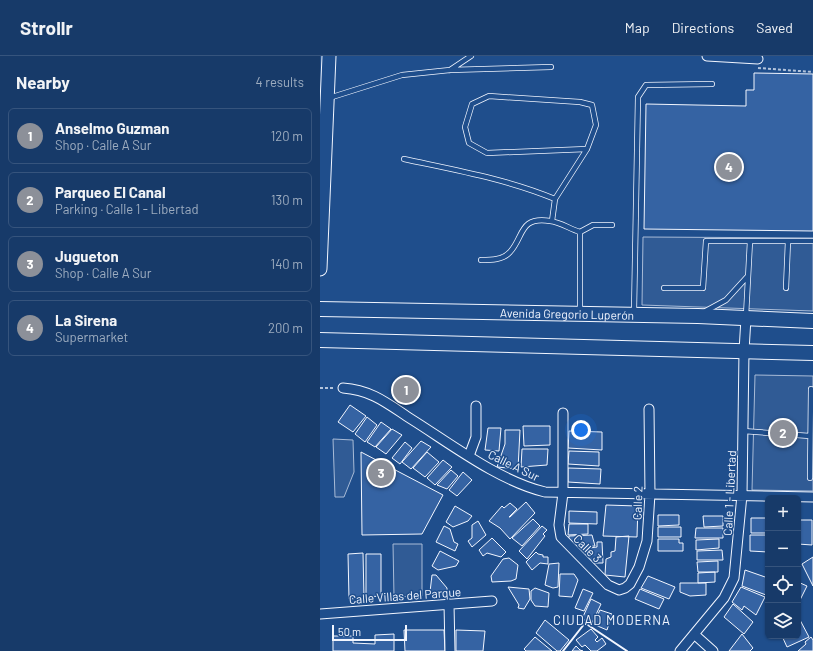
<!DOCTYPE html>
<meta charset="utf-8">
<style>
body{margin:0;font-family:Barlow,sans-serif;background:#244571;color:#f1f3f6}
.controls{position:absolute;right:12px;bottom:12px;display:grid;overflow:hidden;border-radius:6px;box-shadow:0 1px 3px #0004}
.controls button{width:36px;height:36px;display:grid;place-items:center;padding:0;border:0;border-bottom:1px solid #36547d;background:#173a69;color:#f1f3f6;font:20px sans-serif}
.scale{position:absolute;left:12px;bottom:10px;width:75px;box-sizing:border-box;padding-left:4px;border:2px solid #f2f6ff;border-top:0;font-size:11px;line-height:14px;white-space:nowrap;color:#f2f6ff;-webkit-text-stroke:3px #1f4e8c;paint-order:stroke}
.you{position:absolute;left:261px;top:374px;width:14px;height:14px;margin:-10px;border:3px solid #fff;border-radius:50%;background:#1a73e8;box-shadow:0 0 0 6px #1a73e833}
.badge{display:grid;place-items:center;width:26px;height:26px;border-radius:50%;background:#8c9099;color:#fff;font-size:13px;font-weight:700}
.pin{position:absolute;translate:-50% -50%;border:2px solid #fff;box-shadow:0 1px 4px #0006}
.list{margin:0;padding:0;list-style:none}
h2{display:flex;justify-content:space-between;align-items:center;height:52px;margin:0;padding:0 16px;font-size:17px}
h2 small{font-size:13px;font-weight:400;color:#9eadc0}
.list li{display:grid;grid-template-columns:26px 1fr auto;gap:12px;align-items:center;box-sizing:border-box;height:56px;margin:0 8px 8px;padding:0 8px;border:1px solid #36547d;border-radius:6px}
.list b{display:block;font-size:15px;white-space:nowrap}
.list p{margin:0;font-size:13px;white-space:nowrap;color:#9eadc0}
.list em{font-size:13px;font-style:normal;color:#9eadc0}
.icon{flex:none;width:22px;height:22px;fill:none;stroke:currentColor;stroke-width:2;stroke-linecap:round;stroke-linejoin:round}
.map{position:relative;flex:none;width:493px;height:595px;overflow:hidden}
header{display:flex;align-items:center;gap:24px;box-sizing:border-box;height:56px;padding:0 20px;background:#173a69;border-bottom:1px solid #36547d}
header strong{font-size:19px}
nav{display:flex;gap:22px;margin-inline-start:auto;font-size:14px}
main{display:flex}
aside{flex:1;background:#173a69}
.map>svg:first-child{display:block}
.parking{fill:#305b95;stroke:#a8bbd7}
.building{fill:#3563a3;stroke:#f2f6ff}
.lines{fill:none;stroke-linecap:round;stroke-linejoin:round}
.lane-casing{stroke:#f2f6ff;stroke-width:6}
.street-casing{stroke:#f2f6ff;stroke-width:11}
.secondary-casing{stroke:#f2f6ff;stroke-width:15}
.primary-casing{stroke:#f2f6ff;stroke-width:16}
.path{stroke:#b3c4dc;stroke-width:2;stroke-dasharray:3 2;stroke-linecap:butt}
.lane{stroke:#1f4e8c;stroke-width:4.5}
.street{stroke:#1f4e8c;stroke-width:9}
.secondary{stroke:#1f4e8c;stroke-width:13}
.primary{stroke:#1f4e8c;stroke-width:14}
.wall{stroke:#f2f6ff;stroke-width:2}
.labels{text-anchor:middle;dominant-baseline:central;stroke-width:3;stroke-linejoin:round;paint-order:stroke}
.street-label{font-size:12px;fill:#f2f6ff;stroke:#1f4e8c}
.neighbourhood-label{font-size:13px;letter-spacing:1px;fill:#f2f6ff;stroke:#1f4e8c}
</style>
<header>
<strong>Strollr</strong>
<nav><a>Map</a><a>Directions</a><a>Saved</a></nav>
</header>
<main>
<aside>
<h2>Nearby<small>4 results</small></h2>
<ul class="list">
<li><span class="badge">1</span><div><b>Anselmo Guzman</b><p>Shop · Calle A Sur</p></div><em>120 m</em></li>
<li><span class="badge">2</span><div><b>Parqueo El Canal</b><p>Parking · Calle 1 - Libertad</p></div><em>130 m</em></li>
<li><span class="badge">3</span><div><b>Jugueton</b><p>Shop · Calle A Sur</p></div><em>140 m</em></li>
<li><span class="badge">4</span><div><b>La Sirena</b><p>Supermarket</p></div><em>200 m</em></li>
</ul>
</aside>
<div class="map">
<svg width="493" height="595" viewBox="0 0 493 595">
<rect width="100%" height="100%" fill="#1f4e8c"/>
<!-- parking -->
<path class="parking" d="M323,181L493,182V255L322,249Z
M435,319L493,320V435L432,434Z
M13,383L33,384L34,416L24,441H15Z
M73,488H102V540L74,541Z"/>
<!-- building -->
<path class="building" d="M434,17L493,18V175L324,173L326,48L426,50V34H434Z
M30,349L46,360L33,376L18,366Z
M47,361L57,369L45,386L35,378Z
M61,366L71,373L55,391L47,386Z
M203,370H230V389L204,390Z
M168,372H181L179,395L165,394Z
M72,373L82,379L66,398L56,391Z
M185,374H200L198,413L177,411L185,388Z
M249,375L282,376V394L248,392Z
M101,385L111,391L91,413L82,406Z
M85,386L92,392L80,408L72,402Z
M202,393H228L227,409L201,411Z
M249,395L279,396V410L248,408Z
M41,396L123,439L102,478L42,479Z
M107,396L119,406L105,421L93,412Z
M123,404L132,411L115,429L107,422Z
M248,412L281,413L280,428L248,426Z
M131,414L138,420L127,433L117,429Z
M143,416L152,424L137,440L129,434Z
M206,446L215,457L190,483L180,472L169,465L182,450L184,452L190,447L197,453L189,461H190Z
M286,449L318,450L317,481L283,480Z
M135,450L152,460L148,465L133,471L126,466Z
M249,455L277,456V468L249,467Z
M338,459H359V469L338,470Z
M383,460H403V470L384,471Z
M431,462H448V477H431Z
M213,463L220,470L202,490L192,482Z
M479,464H492V489L478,488Z
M158,465L166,479L152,491L148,485L152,482V469Z
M249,468H268V478L248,479Z
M124,470L130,473L134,486L138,488L135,495L116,486Z
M222,470L227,474L223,478L225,480L207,503L199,495Z
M338,471H361V481H338Z
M376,472H403V482H375Z
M272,479L275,490L252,491L248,488L249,480Z
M430,479H448V496L430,495Z
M309,480L305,521L285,519L286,503L291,501V496L295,495L296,481Z
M172,482L186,496L181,501L167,497L163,500L159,494Z
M338,483H359V487H363V495H338Z
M399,483V492L376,494V484Z
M277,486H282L283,507H269L265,504L269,500V492L277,491Z
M402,494L403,504H377V495Z
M120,495L139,505L136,510L118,514L112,510Z
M216,496L218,498L223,499V501H228V508L220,507L212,514L206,506Z
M43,497L44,542L29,543L28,498Z
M46,498H61V540L46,541Z
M493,501V530L482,508Z
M189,502L198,509L196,523L191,525L172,526L171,520L183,503Z
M398,505V516H378L377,506Z
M239,507L238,531L233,532L225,529L229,508Z
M425,514L448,522V533L446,539L422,530Z
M395,516V526L378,527V517Z
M240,518H254L258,524L252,541L239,540Z
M112,519H116L127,532V537L110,536Z
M328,520L355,531L349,543L321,532Z
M478,526L487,530L479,546L478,545Z
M360,527H386V539L370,540L360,536Z
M188,531L209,533L210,543L204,553L198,552L199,549Z
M421,531L445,541L436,559L424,550L422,554L412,546Z
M215,532L229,537L228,551L215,550L211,544V535Z
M263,533L273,537L264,555L255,552Z
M320,533L344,543L339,553L315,543Z
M271,543L281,548L272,567L262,563Z
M413,548L433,566L424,578L404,561Z
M280,554L292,558L287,574L273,568Z
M225,564L249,584L240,595H237L216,577Z
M480,564L489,581L467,591L462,580H478V565Z
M271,573L278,581L275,584L277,586L282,582L286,588L277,595H271L265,589L262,591L256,584Z
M84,574H124L125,595H85Z
M136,574L165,575L163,595H136Z
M74,578V595H13V580H33V587L55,588V579Z
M422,578L433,592L430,595H409Z
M215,581L232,595H206L204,593Z
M491,581L493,584V595H478L486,588L485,586Z
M256,590L260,594L263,595H252Z"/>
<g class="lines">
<!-- lane casing -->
<g class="lane-casing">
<path id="lane" d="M130,14L151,0
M9,42L82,19L130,14L231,11
M84,103C135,114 187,123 235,143L232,165
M235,143L267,93L276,69L272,49L260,46L169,40L152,48L145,71L149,87L167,97L267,93
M161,204C171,204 183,204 190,196C204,181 199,160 230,165C240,166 250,173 260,176
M344,232H383L386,185H493
M466,232L468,185
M260,256V176L273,169H292
M314,256L318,41L326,29L392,28
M384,256L406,244L427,221
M426,260L430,185
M423,375L490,380
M490,422L491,333"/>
</g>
<!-- street casing -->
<g class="street-casing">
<path id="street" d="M387,0L438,3
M23,332C52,334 68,348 91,363C131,388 179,425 225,436L493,441
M243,357V437L239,469L241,481L288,529L299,534L305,532L310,528L319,511L327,485L330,438L329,353
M149,400L156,381V350
M129,548L130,595
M0,558L172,545
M374,578L393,595
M360,595L404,542L414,522L422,439L424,295L426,262"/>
</g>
<!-- secondary casing -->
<g class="secondary-casing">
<path id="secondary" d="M0,213L9,0"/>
</g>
<!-- primary casing -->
<g class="primary-casing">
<g id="primary">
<path id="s1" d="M0,253L378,260L493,265"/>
<path d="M0,284L493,297"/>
</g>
</g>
<!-- path -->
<path class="path" d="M438,12L493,16
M0,332H15"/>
<!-- lane -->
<use href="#lane" class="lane"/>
<!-- street -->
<use href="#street" class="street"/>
<!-- secondary -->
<use href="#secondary" class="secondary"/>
<!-- primary -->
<use href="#primary" class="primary"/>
<!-- wall -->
<path class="wall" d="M243,595L265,567L307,595"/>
</g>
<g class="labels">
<!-- street labels -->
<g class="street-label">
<text stroke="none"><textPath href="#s1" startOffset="247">Avenida Gregorio Luperón</textPath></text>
<text transform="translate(194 409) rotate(26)">Calle A Sur</text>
<text transform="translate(409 437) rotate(-87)">Calle 1 - Libertad</text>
<text transform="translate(317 447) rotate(-88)">Calle 2</text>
<text transform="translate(268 492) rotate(45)">Calle 3</text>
<text transform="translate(85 539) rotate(-4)">Calle Villas del Parque</text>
</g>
<!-- neighbourhood labels -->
<g class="neighbourhood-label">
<text x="292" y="564">CIUDAD MODERNA</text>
</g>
</g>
</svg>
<div class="controls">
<button>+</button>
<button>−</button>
<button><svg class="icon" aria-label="locate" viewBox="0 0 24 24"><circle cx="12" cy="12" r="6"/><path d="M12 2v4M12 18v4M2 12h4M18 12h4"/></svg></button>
<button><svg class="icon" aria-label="layers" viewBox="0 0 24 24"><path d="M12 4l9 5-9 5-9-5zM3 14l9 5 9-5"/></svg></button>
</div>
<div class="scale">50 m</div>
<div class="you"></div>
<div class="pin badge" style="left:86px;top:334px">1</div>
<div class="pin badge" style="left:463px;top:377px">2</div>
<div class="pin badge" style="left:61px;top:417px">3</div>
<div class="pin badge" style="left:409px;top:111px">4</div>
</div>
</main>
